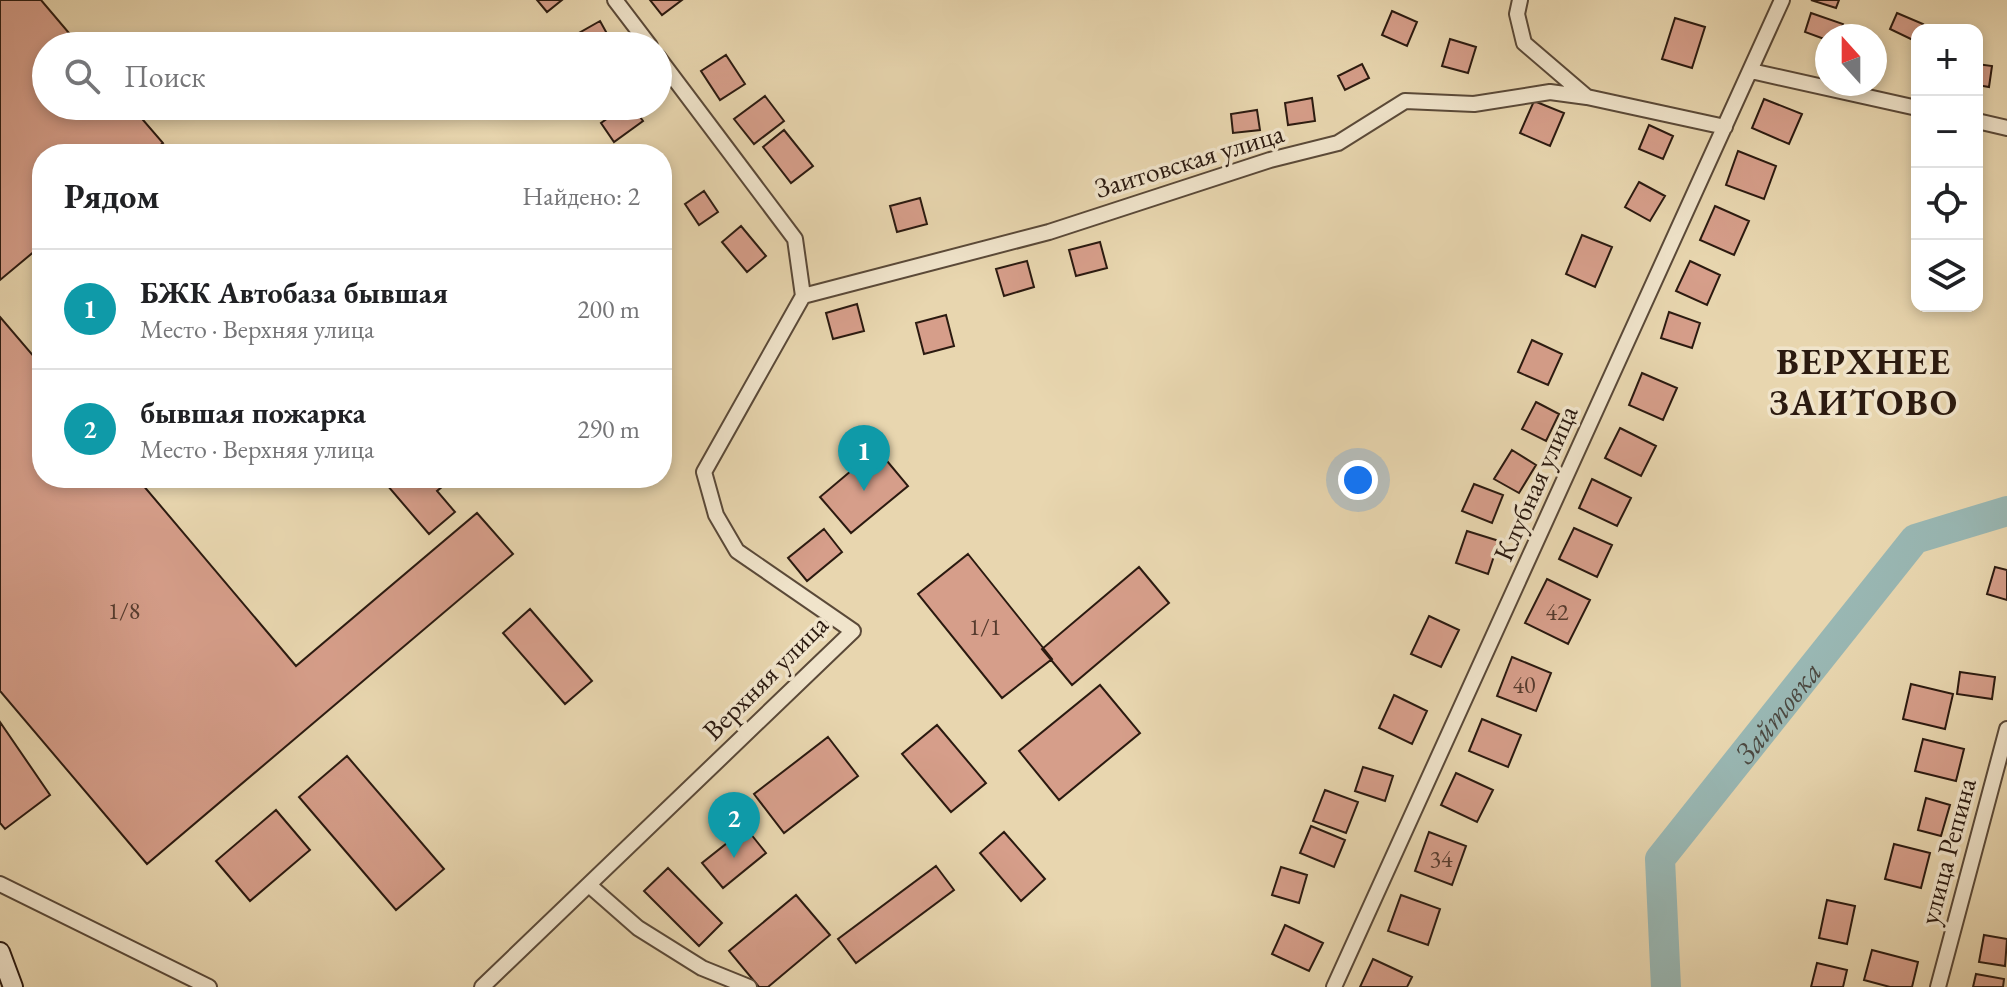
<!DOCTYPE html>
<html lang="ru">
<meta charset="utf-8">
<style>
body{margin:0;font-family:"EB Garamond",serif;background:#f6f6f6;color:#202124}
.controls{position:absolute;right:24px;top:24px;display:grid;overflow:hidden;border-radius:16px;box-shadow:0 4px 12px #0003}
.controls button{width:72px;height:72px;display:grid;place-items:center;padding:0;border:0;border-bottom:2px solid #e0e0e0;background:#fff;color:#202124;font:40px sans-serif}
.compass{position:absolute;left:1815px;top:24px;width:72px;height:72px;border-radius:50%;background:#fff;box-shadow:0 4px 12px #0003;rotate:339deg}
.you{position:absolute;left:1358px;top:480px;width:28px;height:28px;margin:-20px;border:6px solid #fff;border-radius:50%;background:#1a73e8;box-shadow:0 0 0 12px #1a73e833}
.badge{display:grid;place-items:center;width:52px;height:52px;border-radius:50%;background:#111827;color:#fff;font-size:26px;font-weight:700}
.pin{position:absolute;translate:-50% -66px;filter:drop-shadow(0 2px 4px #0008)}
.pin::after{content:'';position:absolute;top:42px;width:28px;height:24px;background:inherit;clip-path:polygon(0 0,100% 0,50% 100%)}
.list{margin:0;padding:0;list-style:none}
h2{display:flex;justify-content:space-between;align-items:center;height:104px;margin:0;padding:0 32px;font-size:34px}
h2 small{font-size:26px;font-weight:400;color:#757577}
.list li{display:grid;grid-template-columns:52px 1fr auto;gap:24px;align-items:center;box-sizing:border-box;height:120px;padding:0 32px;border-top:2px solid #e0e0e0}
.list b{display:block;font-size:30px;white-space:nowrap}
.list p{margin:0;font-size:26px;white-space:nowrap;color:#757577}
.list em{font-size:26px;font-style:normal;color:#757577}
.icon{flex:none;width:44px;height:44px;fill:none;stroke:currentColor;stroke-width:2;stroke-linecap:round;stroke-linejoin:round}
.map{position:relative;flex:none;width:2007px;height:987px;overflow:hidden}
.search{position:absolute;background:#fff;box-shadow:0 4px 12px #0003;left:32px;top:32px;width:640px;height:88px;display:flex;align-items:center;gap:20px;box-sizing:border-box;padding:0 28px;border-radius:44px;color:#757577;font-size:30px}
.panel{position:absolute;background:#fff;box-shadow:0 4px 12px #0003;left:32px;top:144px;width:640px;height:344px;border-radius:32px}
.map>svg:first-child{display:block}
.lines{fill:none;stroke-linecap:round;stroke-linejoin:round}
.river{stroke:#99b7b3;stroke-width:30}
.building{fill:#d69e8a;stroke:#2b1a10;stroke-width:2}
.street-casing{stroke:#5a4938;stroke-width:18}
.secondary-casing{stroke:#2b1a10;stroke-width:22}
.street{stroke:#f0e4cb;stroke-width:14}
.secondary{stroke:#f0e4cb;stroke-width:18}
.labels{text-anchor:middle;dominant-baseline:central;stroke-width:7;stroke-linejoin:round;paint-order:stroke}
.number-label{font-size:24px;fill:#563b2e}
.street-label{font-size:28px;fill:#2b1a10;stroke:#f0e4cb}
.water-label{font-size:30px;font-style:italic;fill:#4c4941;stroke:#f0e4cb}
.district-label{font-size:36px;font-weight:bold;letter-spacing:2px;fill:#2b1a10;stroke:#f0e4cb}
</style>
<div class="map">
<svg width="2007" height="987" viewBox="0 0 2007 987">
<rect width="100%" height="100%" fill="#e8d6af"/>
<filter id="stains"><feTurbulence type="fractalNoise" baseFrequency=".0025" numOctaves="4"/><feColorMatrix values="0 0 0 0 .2 0 0 0 0 .09 0 0 0 0 .02 0 0 0 .5 -.17"/></filter>
<radialGradient id="worn" r=".72"><stop offset=".6" stop-color="#630" stop-opacity="0"/><stop offset="1" stop-color="#630" stop-opacity=".3"/></radialGradient>
<g class="lines">
<!-- river -->
<path class="river" id="s1" d="M1666,987L1660,859L1915,539L2007,511"/>
</g>
<!-- building -->
<path class="building" d="M0,0H41L80,46H46V106H131L163,143L149,154H42V245L0,280Z
M537,0H562L547,12Z
M650,0H682L662,15Z
M1811,0H1839L1836,8Z
M1392,11L1417,22L1407,46L1382,35Z
M1811,13L1843,24L1839,36H1827V40L1805,32Z
M1897,13L1923,24L1920,30H1917L1915,41L1890,29Z
M1675,18L1705,27L1692,68L1662,59Z
M600,21L610,39L597,46H577L572,37Z
M1450,39L1476,47L1468,73L1442,66Z
M726,55L745,84L720,100L701,71Z
M1362,64L1369,78L1345,90L1338,76Z
M1977,64L1992,66L1989,87L1977,85Z
M765,96L784,121L754,144L734,119Z
M1312,98L1315,121L1288,125L1285,103Z
M1764,99L1802,114L1789,144L1752,128Z
M1534,101L1564,113L1550,146L1520,133Z
M625,106H632L643,121L614,142L601,123Z
M1257,110L1260,130L1233,133L1231,114Z
M1649,125L1673,136L1663,159L1639,149Z
M784,130L813,166L791,183L763,147Z
M1738,151L1776,166L1764,199L1726,185Z
M1639,182L1665,196L1650,221L1625,207Z
M704,191L718,212L699,225L685,204Z
M920,198L927,224L897,232L890,206Z
M1715,206L1749,221L1734,255L1700,240Z
M741,226L766,256L747,272L722,242Z
M1582,235L1612,247L1595,287L1566,274Z
M1100,242L1107,268L1076,276L1069,250Z
M1027,261L1034,287L1004,296L996,269Z
M1690,261L1720,275L1707,305L1676,291Z
M857,304L864,331L833,339L826,313Z
M1669,312L1700,323L1692,348L1661,338Z
M946,315L954,346L924,354L916,323Z
M0,317L42,366V478H137L296,666L477,513L513,554L147,864L0,691Z
M1532,340L1562,354L1548,385L1518,372Z
M1642,373L1677,388L1663,420L1629,405Z
M1536,402L1559,414L1546,441L1522,429Z
M1620,428L1656,446L1641,476L1605,458Z
M877,449L908,486L851,533L820,497Z
M1512,450L1536,465L1519,493L1494,479Z
M381,478H453L437,491L455,512L429,534Z
M1592,479L1631,498L1617,526L1579,508Z
M1474,484L1503,495L1492,523L1462,511Z
M1574,528L1612,545L1597,577L1559,559Z
M824,529L842,552L807,581L788,558Z
M1467,531L1499,541L1488,574L1456,563Z
M968,554L1052,659L1002,698L918,594Z
M1139,567L1169,603L1072,685L1042,649Z
M1995,567L2007,570V600L1987,594Z
M1547,579L1590,600L1568,644L1525,623Z
M530,609L592,681L565,704L503,633Z
M1429,616L1459,630L1441,667L1411,654Z
M1512,657L1551,673L1536,711L1497,696Z
M1960,672L1995,677L1992,699L1957,694Z
M1911,684L1953,694L1945,729L1903,719Z
M1100,685L1140,733L1059,800L1019,751Z
M1394,695L1427,711L1412,744L1379,728Z
M1482,719L1521,735L1508,767L1469,751Z
M0,722L50,795L5,829L0,823Z
M937,725L986,783L951,812L902,754Z
M828,737L858,776L784,833L754,794Z
M1923,739L1964,749L1956,781L1915,771Z
M347,756L444,869L396,910L299,797Z
M1363,767L1393,776L1385,801L1355,791Z
M1456,773L1493,790L1477,822L1441,805Z
M1325,790L1358,802L1346,833L1313,821Z
M1926,798L1950,805L1941,836L1918,830Z
M276,810L310,850L250,901L216,861Z
M1311,826L1345,840L1334,867L1300,853Z
M746,828L766,853L723,888L702,863Z
M1004,832L1045,879L1021,901L980,853Z
M1429,832L1466,846L1452,885L1415,871Z
M1894,844L1930,853L1921,888L1885,879Z
M936,866L954,890L856,963L838,939Z
M1281,867L1307,875L1299,903L1272,895Z
M668,868L722,923L699,946L644,891Z
M796,895L830,935L768,987H759L729,951Z
M1401,895L1440,909L1428,945L1388,931Z
M1827,900L1855,906L1847,944L1819,938Z
M1285,925L1323,943L1309,971L1272,954Z
M1984,935L2007,939L2005,966L1979,962Z
M1872,950L1918,962L1912,987H1890L1864,980Z
M1373,959L1412,977L1407,987H1360Z
M1817,963L1847,970L1843,987H1811Z
M1976,974L2004,979L2003,987H1973Z"/>
<g class="lines">
<!-- street casing -->
<g class="street-casing">
<path id="street" d="M615,0L650,46
M1520,0L1517,14L1524,43L1587,97L1725,127
M1751,71L1917,108
M1977,121L2007,128
M803,296L1049,232L1270,160L1338,143L1405,101L1474,104L1550,92L1587,97
M0,884L209,987
M589,885L638,928L702,968L749,987
M482,987L853,631L737,551L716,515L704,472L803,296L795,239L658,57
M1334,987L1782,0
M1938,987L2007,729"/>
</g>
<!-- secondary casing -->
<g class="secondary-casing">
<path id="secondary" d="M0,952L13,987"/>
</g>
<!-- street -->
<use href="#street" class="street"/>
<!-- secondary -->
<use href="#secondary" class="secondary"/>
</g>
<g class="labels">
<!-- number labels -->
<g class="number-label">
<text x="124" y="610">1/8</text>
<text x="1557" y="611">42</text>
<text x="985" y="626">1/1</text>
<text x="1524" y="684">40</text>
<text x="1441" y="858">34</text>
</g>
<!-- street labels -->
<g class="street-label">
<text transform="translate(1189 160) rotate(-17)">Заитовская улица</text>
<text transform="translate(1535 483) rotate(-66)">Клубная улица</text>
<text transform="translate(765 677) rotate(-45)">Верхняя улица</text>
<text transform="translate(1947 851) rotate(-75)">улица Репина</text>
</g>
<!-- water labels -->
<g class="water-label">
<text stroke="none"><textPath href="#s1" startOffset="316">Зайтовка</textPath></text>
</g>
<!-- district labels -->
<g class="district-label">
<text x="1864" y="361">ВЕРХНЕЕ<tspan x="1864" dy="41">ЗАИТОВО</tspan></text>
</g>
</g>
<rect width="100%" height="100%" filter="url(#stains)"/>
<rect width="100%" height="100%" fill="url(#worn)"/>
</svg>
<div class="controls">
<button>+</button>
<button>−</button>
<button><svg class="icon" aria-label="locate" viewBox="0 0 24 24"><circle cx="12" cy="12" r="6"/><path d="M12 2v4M12 18v4M2 12h4M18 12h4"/></svg></button>
<button><svg class="icon" aria-label="layers" viewBox="0 0 24 24"><path d="M12 4l9 5-9 5-9-5zM3 14l9 5 9-5"/></svg></button>
</div>
<svg class="compass" viewBox="-18 -18 36 36"><path d="M0-13l5 13h-10z" fill="#e53935"/><path d="M0 13l5-13h-10z" fill="#757577"/></svg>
<div class="you"></div>
<div class="pin badge" style="left:864px;top:491px;background:#0f9aa8">1</div>
<div class="pin badge" style="left:734px;top:858px;background:#0f9aa8">2</div>
<div class="search"><svg class="icon" aria-label="search" viewBox="0 0 24 24"><circle cx="10" cy="10" r="6"/><path d="M15 15l6 6"/></svg>Поиск</div>
<section class="panel">
<h2>Рядом<small>Найдено: 2</small></h2>
<ul class="list">
<li><span class="badge" style="background:#0f9aa8">1</span><div><b>БЖК Автобаза бывшая</b><p>Место · Верхняя улица</p></div><em>200 m</em></li>
<li><span class="badge" style="background:#0f9aa8">2</span><div><b>бывшая пожарка</b><p>Место · Верхняя улица</p></div><em>290 m</em></li>
</ul>
</section>
</div>
